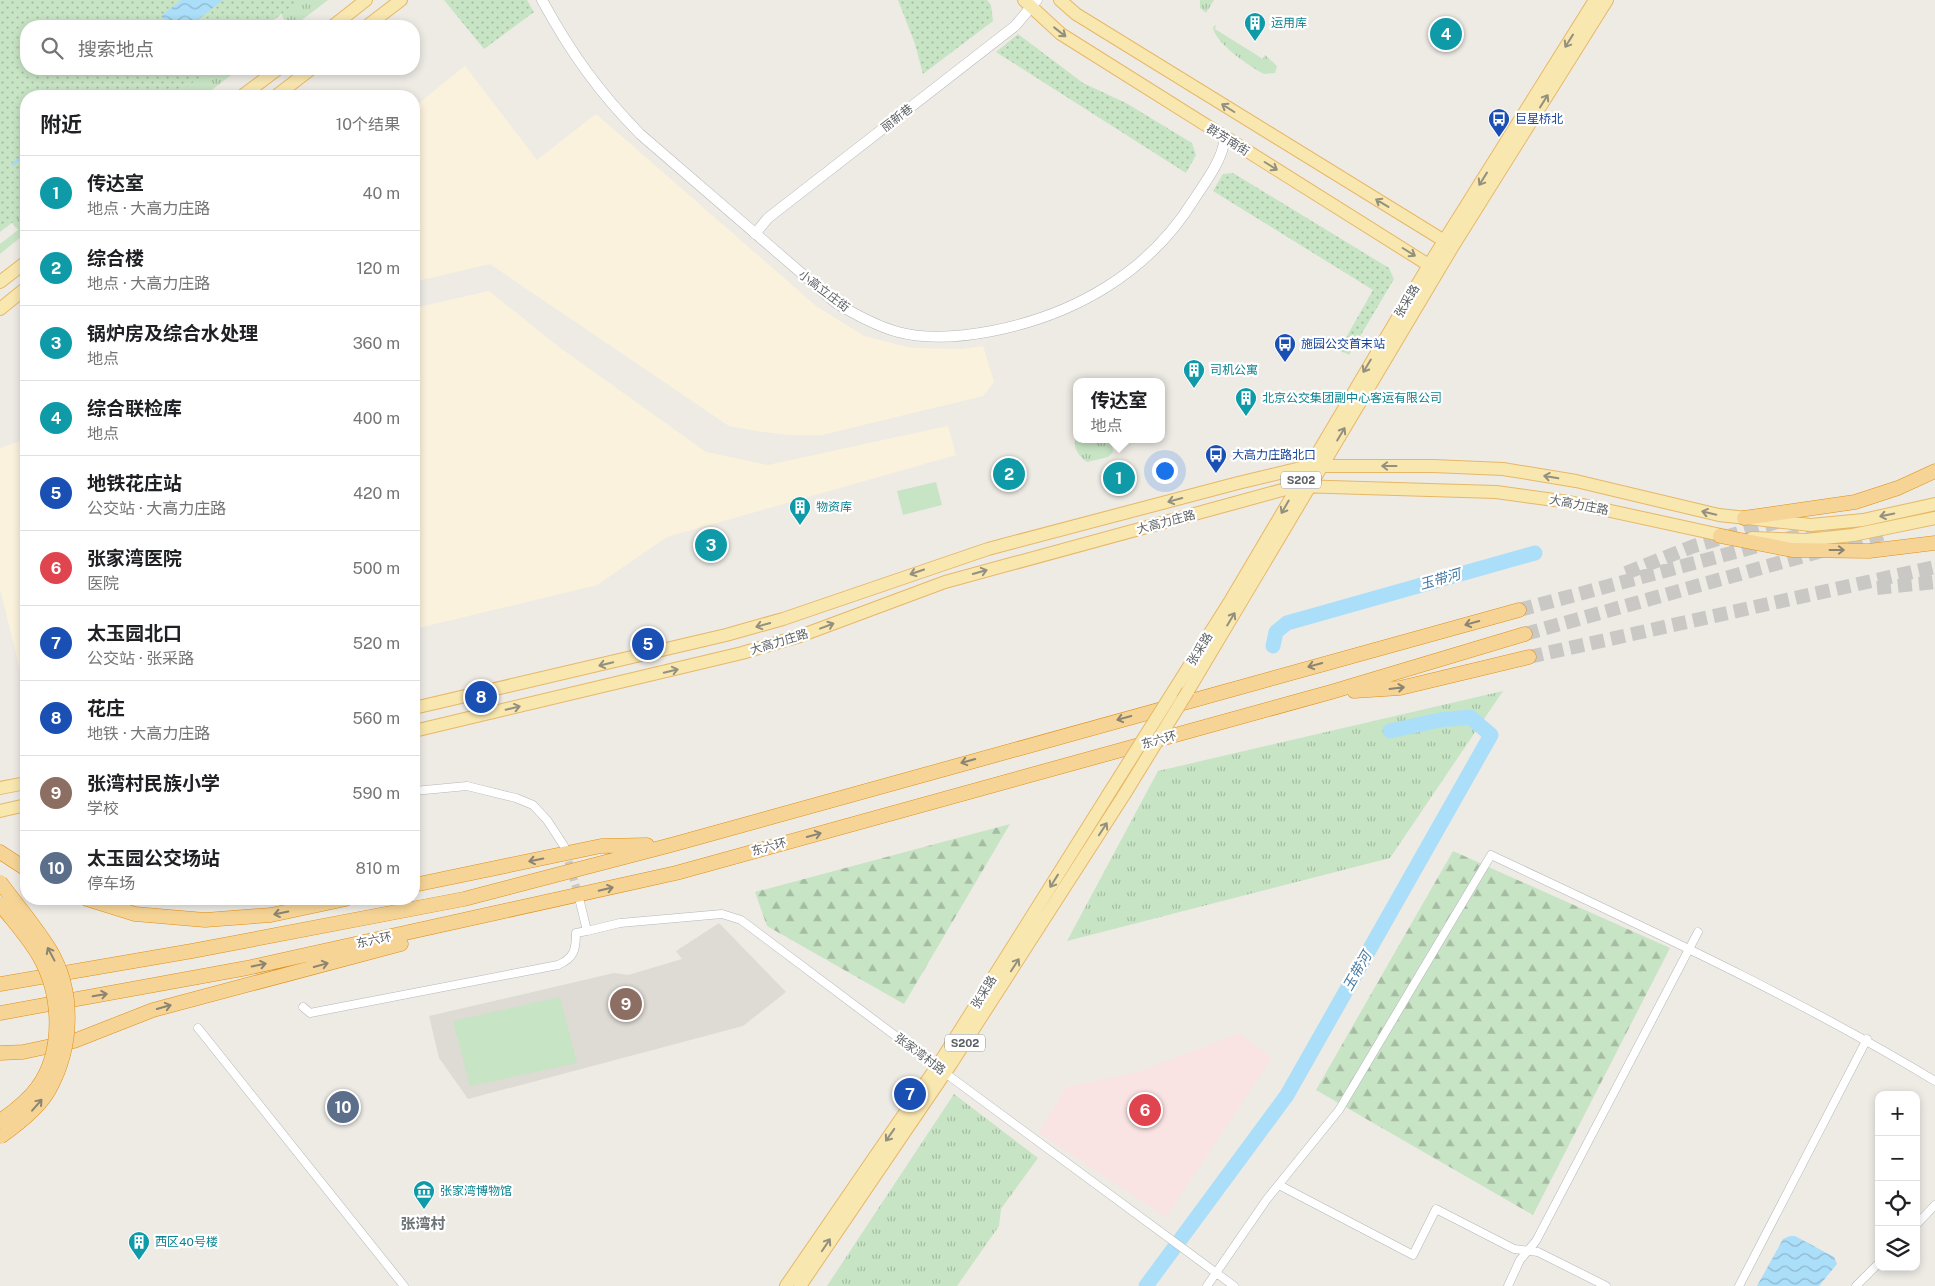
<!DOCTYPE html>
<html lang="zh">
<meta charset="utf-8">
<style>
body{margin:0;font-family:"Public Sans","Noto Sans SC",sans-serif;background:#f6f6f6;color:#202124}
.controls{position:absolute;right:15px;bottom:15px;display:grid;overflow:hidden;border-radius:10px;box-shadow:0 2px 8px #0003}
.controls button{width:45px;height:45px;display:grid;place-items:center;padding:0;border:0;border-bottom:1px solid #e0e0e0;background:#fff;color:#202124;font:25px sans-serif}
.you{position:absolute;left:1164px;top:470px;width:18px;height:18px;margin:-12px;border:4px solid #fff;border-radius:50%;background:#1a73e8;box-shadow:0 0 0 8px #1a73e833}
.badge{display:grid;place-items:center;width:32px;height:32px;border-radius:50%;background:#dc3d3f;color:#fff;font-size:16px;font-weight:700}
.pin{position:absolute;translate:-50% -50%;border:2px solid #fff;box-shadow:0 1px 5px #0006}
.popup{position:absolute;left:1073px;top:378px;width:92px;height:65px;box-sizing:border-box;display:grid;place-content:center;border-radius:10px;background:#fff;filter:drop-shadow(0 1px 4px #0005);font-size:16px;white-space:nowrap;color:#757577}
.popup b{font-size:19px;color:#202124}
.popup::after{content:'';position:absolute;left:50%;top:100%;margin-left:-10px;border:10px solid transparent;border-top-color:#fff}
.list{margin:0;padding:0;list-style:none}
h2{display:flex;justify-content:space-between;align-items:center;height:65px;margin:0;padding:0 20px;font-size:21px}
h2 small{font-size:16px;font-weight:400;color:#757577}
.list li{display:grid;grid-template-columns:32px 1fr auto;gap:15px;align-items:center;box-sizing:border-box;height:75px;padding:0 20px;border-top:1px solid #e0e0e0}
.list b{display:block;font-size:19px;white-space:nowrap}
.list p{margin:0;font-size:16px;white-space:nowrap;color:#757577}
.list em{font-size:16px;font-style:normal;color:#757577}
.icon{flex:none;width:28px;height:28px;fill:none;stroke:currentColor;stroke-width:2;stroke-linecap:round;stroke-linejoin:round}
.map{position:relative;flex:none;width:1935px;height:1286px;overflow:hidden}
.search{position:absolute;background:#fff;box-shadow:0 2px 8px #0003;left:20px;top:20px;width:400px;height:55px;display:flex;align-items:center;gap:12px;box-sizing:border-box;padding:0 18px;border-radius:20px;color:#757577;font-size:19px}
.panel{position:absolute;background:#fff;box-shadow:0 2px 8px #0003;left:20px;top:90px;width:400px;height:815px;border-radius:20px}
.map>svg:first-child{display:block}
.commercial{fill:#fbf2dd}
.education{fill:#dedad4}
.medical{fill:#fae3e3}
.grass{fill:url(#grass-tufts)}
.forest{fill:url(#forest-firs)}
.park{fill:url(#park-dots)}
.pitch{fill:#c7e4c4}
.water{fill:url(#water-waves)}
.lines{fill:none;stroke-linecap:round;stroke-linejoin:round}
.stream{stroke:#abdef9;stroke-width:2.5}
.river{stroke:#abdef9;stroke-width:15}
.minor-tunnel{stroke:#cac8c5;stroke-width:8;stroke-dasharray:8 4;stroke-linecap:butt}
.motorway-tunnel{stroke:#cac8c5;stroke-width:14;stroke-dasharray:14 7;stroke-linecap:butt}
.minor-casing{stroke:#b2b6b9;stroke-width:9}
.tertiary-casing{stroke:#b2b6b9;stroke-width:11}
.primary-casing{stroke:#e7b766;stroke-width:14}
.motorway-casing{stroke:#e28e11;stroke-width:15}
.minor{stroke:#fff;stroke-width:8}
.tertiary{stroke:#fff;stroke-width:10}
.primary{stroke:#f9e7b0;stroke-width:12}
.motorway{stroke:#f5d496;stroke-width:14}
.primary-bridge-casing{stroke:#e7b766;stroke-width:14;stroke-linecap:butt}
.motorway-bridge-casing{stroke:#e28e11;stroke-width:15;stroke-linecap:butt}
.primary-bridge{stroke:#f9e7b0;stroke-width:12}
.motorway-bridge{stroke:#f5d496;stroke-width:14}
.oneway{stroke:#94907f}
.oneway2{stroke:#8b8473}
.labels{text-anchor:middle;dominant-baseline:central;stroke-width:4.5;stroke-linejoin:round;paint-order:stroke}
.shield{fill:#fff;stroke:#8e9092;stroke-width:1}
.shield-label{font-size:11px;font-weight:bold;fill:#5d6164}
.culture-label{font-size:12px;fill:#0d838f;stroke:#fff;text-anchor:start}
.street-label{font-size:12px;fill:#5d6164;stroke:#fff}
.transit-label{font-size:12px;fill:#164399;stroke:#fff;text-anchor:start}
.water-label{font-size:14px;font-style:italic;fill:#467aa2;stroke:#fff}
.quarter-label{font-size:15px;font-weight:bold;fill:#6e7376;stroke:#fff}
</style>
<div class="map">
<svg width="1935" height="1286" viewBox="0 0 1935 1286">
<defs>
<pattern id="grass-tufts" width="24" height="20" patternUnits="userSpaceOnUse" patternTransform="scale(1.25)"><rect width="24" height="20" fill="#c7e4c4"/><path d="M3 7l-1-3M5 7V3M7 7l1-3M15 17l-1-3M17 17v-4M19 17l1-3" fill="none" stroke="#a5bca3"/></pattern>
<pattern id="forest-firs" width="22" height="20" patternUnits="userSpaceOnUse" patternTransform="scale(1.25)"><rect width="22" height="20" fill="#c7e4c4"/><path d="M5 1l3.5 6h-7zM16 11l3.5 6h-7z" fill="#a5bca3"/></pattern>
<pattern id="park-dots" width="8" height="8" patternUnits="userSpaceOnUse" patternTransform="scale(1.25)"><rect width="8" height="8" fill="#c7e4c4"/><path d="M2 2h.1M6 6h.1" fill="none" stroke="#a5bca3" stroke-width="1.8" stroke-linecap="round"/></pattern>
<pattern id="water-waves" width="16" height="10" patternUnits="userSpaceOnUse" patternTransform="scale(1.25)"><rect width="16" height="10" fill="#abdef9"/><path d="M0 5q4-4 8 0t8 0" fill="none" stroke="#8eb7cd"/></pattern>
</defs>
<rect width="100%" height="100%" fill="#eeebe5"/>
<!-- commercial -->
<path class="commercial" d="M465,66L537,160L596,114L816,306L864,336L911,348L962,349L983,346L994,382L983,396L822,435H789L763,432L729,426L490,264L417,281L414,276V107Z
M489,291L559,347L706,452L768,465L948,426L956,455L667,537L597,585L414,629V308Z
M26,436V694L0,589V448L21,441Z"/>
<!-- education -->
<path class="education" d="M719,923L786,992L743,1026L468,1099L439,1058L429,1016L614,973L628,975L682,959L676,951Z"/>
<!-- medical -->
<path class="medical" d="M1239,1033L1272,1058L1166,1217L1039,1133L1066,1087L1139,1072Z"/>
<!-- grass -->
<path class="grass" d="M285,0H328L294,26H289C281,16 279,12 285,0Z
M1200,0H1214L1206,13L1200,8Z
M1216,25L1215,29L1263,59L1265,55L1277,66L1275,73L1264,74C1251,67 1214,43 1213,27Z
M196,69H239L204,96H160Z
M26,200V233L0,254V244L18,230L6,216Z
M1076,436V439H1111L1113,452L1108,457L1087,462C1078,456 1072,446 1076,436Z
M1503,691L1390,858L1067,941L1158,771Z
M954,1094L1038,1158L1001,1209L999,1226L957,1286H827Z"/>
<!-- forest -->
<path class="forest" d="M1010,824L904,1004L767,926L755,892Z
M1453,851L1670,948L1533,1215L1316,1090Z"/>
<!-- park -->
<path class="park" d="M0,0H300L266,26H26V69H211L175,96H26V212L0,232Z
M444,0H527L534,12L484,49Z
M898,0H987L991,5L993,21L923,74L915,44Z
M1018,34L1083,83L1126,103L1192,143L1196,155L1186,173L996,52Z
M1233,173L1389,268L1394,279L1349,355L1339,350L1373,290L1213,191L1223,174Z"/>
<!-- pitch -->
<path class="pitch" d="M936,482L942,505L903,515L897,491Z
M560,997L577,1063L470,1086L453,1021Z"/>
<!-- water -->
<path class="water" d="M181,0H223L190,26H169L161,16Z
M1790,1236H1795L1834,1257L1837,1264L1819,1286H1757L1783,1239Z"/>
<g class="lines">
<!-- stream -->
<path class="stream" d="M12,165L26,154"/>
<!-- river -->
<path class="river" d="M1273,646L1276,632L1287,623L1535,553
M1146,1286L1287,1095L1491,735L1470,717L1440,720L1390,731"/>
<!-- minor-tunnel -->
<path class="minor-tunnel" d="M565,850L579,897"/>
<!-- motorway-tunnel -->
<path class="motorway-tunnel" d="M1786,539L1833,526
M1626,573L1694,546L1781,521
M1877,588L1935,582
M1519,610L1765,544
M1525,634L1886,533
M1529,657L1935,567"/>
<!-- minor casing -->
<g class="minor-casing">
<path id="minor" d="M414,791L467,786L516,798L533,805L547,820L564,846
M580,902L587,931L620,923L722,914L741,920L937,1067L1234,1286
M303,1007L310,1013L558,965C574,958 576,950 576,933L587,931
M198,1028L404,1286
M1279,1185L1413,1255L1436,1209L1514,1249L1538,1252L1606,1286
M1916,1225L1935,1205
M1207,1286L1267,1199L1339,1110L1491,855C1641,926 1793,995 1935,1081
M1508,1286L1520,1260L1536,1241L1698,932
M1739,1286L1867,1039
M1856,1286L1879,1263"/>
</g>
<!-- tertiary casing -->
<g class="tertiary-casing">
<path id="tertiary" d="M542,0C571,53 598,91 640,134L836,303C856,315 876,326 898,332C928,340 961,337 992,331C1074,315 1148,273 1193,201C1206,181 1222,161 1225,138
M755,234L768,218L1015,26L1037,0"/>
</g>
<!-- primary casing -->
<g class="primary-casing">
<path id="primary" d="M1024,0L1061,34L1435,269
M1060,0L1076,14L1451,245
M333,26L366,0
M367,26L401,0
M242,96L278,69
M276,96L311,69
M0,282L26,262
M0,309L26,288
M1752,538L1806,540L1853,535L1935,518
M1188,691L1453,246L1607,0
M1171,695L1229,603L1429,265L1595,0
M414,708L726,635L783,619L988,549L1238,483L1309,466H1433L1503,469L1576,481L1719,515L1811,525L1863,520L1935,504
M414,731L742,653L800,636L945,582L1297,486L1496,492L1569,502L1730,537
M0,788L26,783
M0,811L26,805
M786,1286L942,1059L1108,795
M800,1286L951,1064L1124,795"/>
</g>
<!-- motorway casing -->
<g class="motorway-casing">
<path id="motorway" d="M1744,518L1855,502L1898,488L1935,471
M1720,536L1792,550L1869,551L1935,543
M1354,691L1400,688L1529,657
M0,852L26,869
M414,885L601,846L647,845
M87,899L135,914L205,920L271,915L346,899
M0,984L192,951L464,899L671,845L1519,610
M0,1013L247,968L676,873L1331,692L1525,634
M0,1053L23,1052L74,1041L153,1010L401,944"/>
</g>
<!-- minor -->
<use href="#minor" class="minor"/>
<!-- tertiary -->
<use href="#tertiary" class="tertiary"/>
<!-- primary -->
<use href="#primary" class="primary"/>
<!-- motorway -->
<use href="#motorway" class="motorway"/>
<!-- primary-bridge casing -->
<g class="primary-bridge-casing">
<path id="primary-bridge" d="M1108,795L1171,695
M1124,795L1188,691"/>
</g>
<!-- motorway-bridge casing -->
<g class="motorway-bridge-casing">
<path id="motorway-bridge" d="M0,882C17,905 36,927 50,950C75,992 73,1047 49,1090C39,1108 17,1125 0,1137
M0,904C13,921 28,937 39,956C61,994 64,1051 37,1088C27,1101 13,1112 0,1121"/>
</g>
<!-- primary-bridge -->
<use href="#primary-bridge" class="primary-bridge"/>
<!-- motorway-bridge -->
<use href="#motorway-bridge" class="motorway-bridge"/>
</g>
<!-- one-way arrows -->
<defs><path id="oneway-shaft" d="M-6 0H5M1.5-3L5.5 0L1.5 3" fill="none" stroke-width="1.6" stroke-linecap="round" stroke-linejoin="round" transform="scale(1.25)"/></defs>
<g class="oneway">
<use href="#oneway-shaft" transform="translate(1060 32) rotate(38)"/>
<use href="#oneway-shaft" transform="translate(1569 41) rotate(122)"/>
<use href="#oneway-shaft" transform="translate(1544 101) rotate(-58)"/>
<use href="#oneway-shaft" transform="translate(1228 108) rotate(-148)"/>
<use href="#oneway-shaft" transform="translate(1271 166) rotate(32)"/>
<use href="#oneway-shaft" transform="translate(1483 179) rotate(122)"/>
<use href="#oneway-shaft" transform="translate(1382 203) rotate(-149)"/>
<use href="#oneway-shaft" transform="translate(1409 252) rotate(32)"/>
<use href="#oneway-shaft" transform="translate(1367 366) rotate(121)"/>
<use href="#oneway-shaft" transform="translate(1341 434) rotate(-59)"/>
<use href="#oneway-shaft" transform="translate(1389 466) rotate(-180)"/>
<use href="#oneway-shaft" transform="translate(1551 477) rotate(-170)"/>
<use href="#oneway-shaft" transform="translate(1175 500) rotate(165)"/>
<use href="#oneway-shaft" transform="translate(1285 507) rotate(120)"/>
<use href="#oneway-shaft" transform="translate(1709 513) rotate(-167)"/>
<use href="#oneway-shaft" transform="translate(1887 515) rotate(168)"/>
<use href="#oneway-shaft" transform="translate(917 572) rotate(161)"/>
<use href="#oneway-shaft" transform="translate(980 572) rotate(-16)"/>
<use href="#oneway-shaft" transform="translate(1231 619) rotate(-59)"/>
<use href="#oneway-shaft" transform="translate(763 625) rotate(164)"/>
<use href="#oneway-shaft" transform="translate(827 626) rotate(-21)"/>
<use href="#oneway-shaft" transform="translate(606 664) rotate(166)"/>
<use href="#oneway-shaft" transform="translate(671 671) rotate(-14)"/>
<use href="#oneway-shaft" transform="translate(513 708) rotate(-13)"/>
<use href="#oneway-shaft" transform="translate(1103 829) rotate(-57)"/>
<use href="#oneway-shaft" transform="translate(1054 881) rotate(122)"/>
<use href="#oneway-shaft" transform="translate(1015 965) rotate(-57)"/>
<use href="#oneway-shaft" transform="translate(890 1135) rotate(125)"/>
<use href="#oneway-shaft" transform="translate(826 1245) rotate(-56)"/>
</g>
<g class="oneway2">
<use href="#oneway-shaft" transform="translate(1837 550)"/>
<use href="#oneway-shaft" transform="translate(1472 623) rotate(165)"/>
<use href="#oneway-shaft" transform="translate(1315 665) rotate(165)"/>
<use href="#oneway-shaft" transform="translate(1397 688) rotate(-7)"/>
<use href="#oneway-shaft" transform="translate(1124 718) rotate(165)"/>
<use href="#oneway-shaft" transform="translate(968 761) rotate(164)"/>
<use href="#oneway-shaft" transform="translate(814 835) rotate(-15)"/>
<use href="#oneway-shaft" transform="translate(536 860) rotate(168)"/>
<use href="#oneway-shaft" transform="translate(606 889) rotate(-13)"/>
<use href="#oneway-shaft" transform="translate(281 913) rotate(168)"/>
<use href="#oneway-shaft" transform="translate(51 954) rotate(-118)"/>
<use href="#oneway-shaft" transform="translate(259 965) rotate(-12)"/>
<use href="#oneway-shaft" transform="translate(321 965) rotate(-15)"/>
<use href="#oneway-shaft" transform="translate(100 995) rotate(-10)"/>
<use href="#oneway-shaft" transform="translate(164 1007) rotate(-16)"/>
<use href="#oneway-shaft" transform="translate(37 1105) rotate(-49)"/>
</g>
<!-- icons -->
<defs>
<g id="building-pin" transform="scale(1.125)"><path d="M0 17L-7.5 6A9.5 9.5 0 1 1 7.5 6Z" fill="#0f9aa8" stroke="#fff"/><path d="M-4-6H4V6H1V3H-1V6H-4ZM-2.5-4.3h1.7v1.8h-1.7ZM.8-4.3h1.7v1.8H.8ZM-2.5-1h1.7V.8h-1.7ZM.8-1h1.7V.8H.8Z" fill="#fff"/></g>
<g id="bus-pin" transform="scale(1.125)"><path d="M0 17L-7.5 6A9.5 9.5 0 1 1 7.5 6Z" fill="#1a4fb4" stroke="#fff"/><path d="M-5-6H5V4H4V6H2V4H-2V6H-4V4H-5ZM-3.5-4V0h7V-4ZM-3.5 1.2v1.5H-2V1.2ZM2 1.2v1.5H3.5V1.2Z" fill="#fff"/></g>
<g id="museum-pin" transform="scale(1.125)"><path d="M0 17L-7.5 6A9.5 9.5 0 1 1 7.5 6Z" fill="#0f9aa8" stroke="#fff"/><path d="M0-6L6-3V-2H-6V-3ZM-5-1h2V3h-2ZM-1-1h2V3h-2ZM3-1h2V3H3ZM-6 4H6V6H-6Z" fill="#fff"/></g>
</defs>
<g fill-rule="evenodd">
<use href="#building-pin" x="1255" y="23"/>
<use href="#bus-pin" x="1499" y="119"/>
<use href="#bus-pin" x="1285" y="344"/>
<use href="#building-pin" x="1194" y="370"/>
<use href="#building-pin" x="1246" y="398"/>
<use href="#bus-pin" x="1216" y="455"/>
<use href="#building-pin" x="800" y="507"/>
<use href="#museum-pin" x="424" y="1191"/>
<use href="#building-pin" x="139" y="1242"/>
</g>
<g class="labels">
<!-- shield labels -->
<g class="shield">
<rect x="1281" y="471.5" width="40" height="17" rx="4"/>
<rect x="945" y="1034.5" width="40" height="17" rx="4"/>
</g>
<g class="shield-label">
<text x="1301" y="480">S202</text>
<text x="965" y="1043">S202</text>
</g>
<!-- culture labels -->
<g class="culture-label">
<text x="1271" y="23">运用库</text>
<text x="1210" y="370">司机公寓</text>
<text x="1262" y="398">北京公交集团副中心客运有限公司</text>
<text x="816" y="507">物资库</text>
<text x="440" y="1191">张家湾博物馆</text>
<text x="155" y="1242">西区40号楼</text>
</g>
<!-- street labels -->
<g class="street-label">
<text transform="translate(897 118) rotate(-38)">丽新巷</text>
<text transform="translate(1228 140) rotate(32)">群芳南街</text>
<text transform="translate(824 291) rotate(37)">小高立庄街</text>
<text transform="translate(1407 301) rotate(-59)">张采路</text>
<text transform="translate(1579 505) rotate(11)">大高力庄路</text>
<text transform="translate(1166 522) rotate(-15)">大高力庄路</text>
<text transform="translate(779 642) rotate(-17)">大高力庄路</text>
<text transform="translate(1200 649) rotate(-58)">张采路</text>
<text transform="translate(1159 740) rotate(-15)">东六环</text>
<text transform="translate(769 847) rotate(-15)">东六环</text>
<text transform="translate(374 940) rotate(-12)">东六环</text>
<text transform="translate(984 992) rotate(-58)">张采路</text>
<text transform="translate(920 1054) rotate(37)">张家湾村路</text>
</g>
<!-- transit labels -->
<g class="transit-label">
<text x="1515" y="119">巨星桥北</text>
<text x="1301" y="344">施园公交首末站</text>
<text x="1232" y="455">大高力庄路北口</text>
</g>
<!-- water labels -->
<g class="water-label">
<text transform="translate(1440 579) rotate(-16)">玉带河</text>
<text transform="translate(1357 971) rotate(-60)">玉带河</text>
</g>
<!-- quarter labels -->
<g class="quarter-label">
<text x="423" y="1223">张湾村</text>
</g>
</g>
</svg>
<div class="controls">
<button>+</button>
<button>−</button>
<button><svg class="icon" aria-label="locate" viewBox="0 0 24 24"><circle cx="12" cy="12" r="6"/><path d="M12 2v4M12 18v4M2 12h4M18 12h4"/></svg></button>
<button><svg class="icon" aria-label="layers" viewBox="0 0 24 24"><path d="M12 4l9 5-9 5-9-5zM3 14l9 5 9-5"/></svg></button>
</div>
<div class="you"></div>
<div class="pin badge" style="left:1119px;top:478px;background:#0f9aa8">1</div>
<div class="popup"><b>传达室</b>地点</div>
<div class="pin badge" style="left:1009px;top:474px;background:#0f9aa8">2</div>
<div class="pin badge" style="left:711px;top:545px;background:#0f9aa8">3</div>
<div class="pin badge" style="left:1446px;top:34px;background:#0f9aa8">4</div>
<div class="pin badge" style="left:648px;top:644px;background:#1a4fb4">5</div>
<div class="pin badge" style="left:1145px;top:1110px;background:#e0444e">6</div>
<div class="pin badge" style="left:910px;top:1094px;background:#1a4fb4">7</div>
<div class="pin badge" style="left:481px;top:697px;background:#1a4fb4">8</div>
<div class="pin badge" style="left:626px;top:1004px;background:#8d6e63">9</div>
<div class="pin badge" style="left:343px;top:1107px;background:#5c6f8a">10</div>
<div class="search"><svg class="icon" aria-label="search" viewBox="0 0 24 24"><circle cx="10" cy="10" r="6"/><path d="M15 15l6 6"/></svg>搜索地点</div>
<section class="panel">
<h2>附近<small>10个结果</small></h2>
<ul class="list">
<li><span class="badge" style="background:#0f9aa8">1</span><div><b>传达室</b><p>地点 · 大高力庄路</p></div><em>40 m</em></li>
<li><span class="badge" style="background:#0f9aa8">2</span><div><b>综合楼</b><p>地点 · 大高力庄路</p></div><em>120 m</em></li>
<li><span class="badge" style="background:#0f9aa8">3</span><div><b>锅炉房及综合水处理</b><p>地点</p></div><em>360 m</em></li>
<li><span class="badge" style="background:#0f9aa8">4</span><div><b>综合联检库</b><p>地点</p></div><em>400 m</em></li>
<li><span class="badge" style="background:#1a4fb4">5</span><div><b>地铁花庄站</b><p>公交站 · 大高力庄路</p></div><em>420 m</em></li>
<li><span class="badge" style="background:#e0444e">6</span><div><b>张家湾医院</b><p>医院</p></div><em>500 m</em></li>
<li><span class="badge" style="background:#1a4fb4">7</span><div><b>太玉园北口</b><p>公交站 · 张采路</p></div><em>520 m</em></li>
<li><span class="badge" style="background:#1a4fb4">8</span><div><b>花庄</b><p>地铁 · 大高力庄路</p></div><em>560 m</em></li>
<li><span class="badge" style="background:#8d6e63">9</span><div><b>张湾村民族小学</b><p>学校</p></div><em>590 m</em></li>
<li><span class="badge" style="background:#5c6f8a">10</span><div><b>太玉园公交场站</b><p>停车场</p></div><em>810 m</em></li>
</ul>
</section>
</div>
